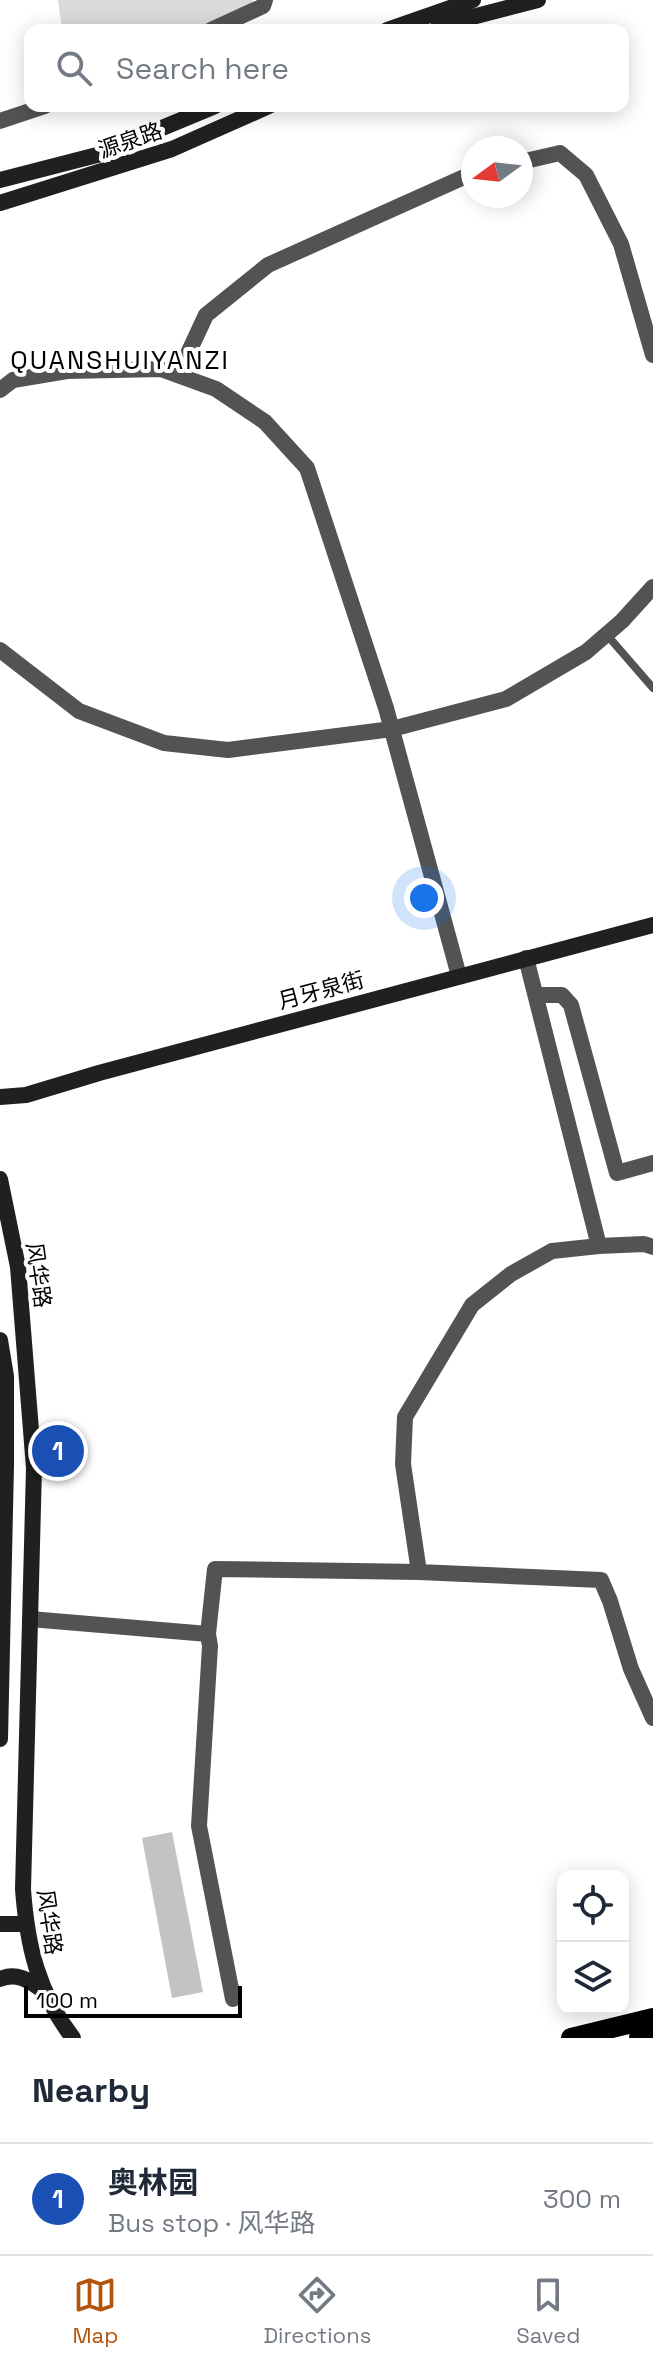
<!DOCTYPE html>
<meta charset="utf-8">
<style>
body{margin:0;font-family:"Space Grotesk","Noto Sans SC",sans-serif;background:#f6f6f7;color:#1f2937}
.controls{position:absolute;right:24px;bottom:24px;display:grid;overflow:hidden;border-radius:16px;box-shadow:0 4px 20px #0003}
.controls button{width:72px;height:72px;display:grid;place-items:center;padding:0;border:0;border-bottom:2px solid #e0e1e3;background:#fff;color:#1f2937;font:40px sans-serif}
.compass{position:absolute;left:461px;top:136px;width:72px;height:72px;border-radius:50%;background:#fff;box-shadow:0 4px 20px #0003;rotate:255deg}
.scale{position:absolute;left:24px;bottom:20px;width:218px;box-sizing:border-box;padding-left:8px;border:4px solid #000;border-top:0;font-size:22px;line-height:28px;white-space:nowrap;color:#000;-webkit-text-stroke:6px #fff;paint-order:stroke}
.you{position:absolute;left:424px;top:898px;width:28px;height:28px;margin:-20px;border:6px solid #fff;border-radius:50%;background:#1a73e8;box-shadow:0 0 0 12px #1a73e833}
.badge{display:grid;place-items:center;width:52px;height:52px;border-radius:50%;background:#b45309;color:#fff;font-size:26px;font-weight:700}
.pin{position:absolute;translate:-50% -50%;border:4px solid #fff;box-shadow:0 2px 8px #0006}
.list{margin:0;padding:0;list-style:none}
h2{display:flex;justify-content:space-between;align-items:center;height:104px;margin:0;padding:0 32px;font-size:34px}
h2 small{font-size:26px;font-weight:400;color:#747a83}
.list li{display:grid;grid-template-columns:52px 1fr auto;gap:24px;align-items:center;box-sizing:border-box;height:112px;padding:0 32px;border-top:2px solid #e0e1e3}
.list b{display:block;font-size:30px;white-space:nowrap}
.list p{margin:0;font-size:26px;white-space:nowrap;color:#747a83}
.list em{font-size:26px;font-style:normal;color:#747a83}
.icon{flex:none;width:44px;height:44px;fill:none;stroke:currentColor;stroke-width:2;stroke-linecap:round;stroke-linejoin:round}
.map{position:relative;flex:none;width:653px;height:2038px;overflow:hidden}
.search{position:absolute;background:#fff;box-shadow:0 4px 20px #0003;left:24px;right:24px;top:24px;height:88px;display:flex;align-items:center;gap:20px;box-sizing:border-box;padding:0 28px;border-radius:16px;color:#747a83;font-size:30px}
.sheet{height:216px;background:#fff}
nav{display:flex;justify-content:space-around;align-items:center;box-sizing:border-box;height:112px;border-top:2px solid #e0e1e3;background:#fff;font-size:22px;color:#747a83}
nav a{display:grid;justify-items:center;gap:4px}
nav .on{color:#b45309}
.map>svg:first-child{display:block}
.green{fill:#dadada}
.building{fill:#c3c3c3}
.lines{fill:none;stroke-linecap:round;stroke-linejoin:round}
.lane{stroke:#535353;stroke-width:8}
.street{stroke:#535353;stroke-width:16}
.secondary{stroke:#202020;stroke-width:16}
.primary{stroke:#000;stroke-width:20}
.highway{stroke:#000;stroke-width:24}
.labels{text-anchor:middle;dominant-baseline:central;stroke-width:8;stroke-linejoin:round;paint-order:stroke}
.street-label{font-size:22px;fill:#000;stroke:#fff}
.quarter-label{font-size:26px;letter-spacing:2px;fill:#000;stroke:#fff}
</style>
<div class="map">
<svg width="653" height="2038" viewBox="0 0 653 2038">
<rect width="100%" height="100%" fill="#fff"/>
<!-- green -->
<path class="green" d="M58,0H253L248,13L217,30H62Z"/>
<!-- building -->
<path class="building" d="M172,1832L203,1992L172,1998L142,1838Z"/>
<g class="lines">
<!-- lane -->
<path class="lane" d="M607,635L653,688"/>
<!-- street -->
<path class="street" d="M211,30L263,6L265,0
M0,121L45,106
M521,162L560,153L586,175L621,244L653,355
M178,375L206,315L268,265L473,173
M0,390L13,380L67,371L161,369L216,389L265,422L307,468L386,708L459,976
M0,650L79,711L164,743L228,750L392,729L506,699L586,652L622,621L653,587
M526,958L599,1246
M536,995H562L571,1005L617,1173L653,1163
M419,1572L403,1464L405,1417L472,1305L511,1274L552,1251L599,1246L644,1244L653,1247
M30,1619L208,1634L215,1569L419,1572L601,1580L610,1601L631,1669L653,1718
M208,1634L210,1646L199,1826L233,1999"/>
<!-- secondary -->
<path class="secondary" d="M387,30L473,0
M435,30L453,22L538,0
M0,180L97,155L215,106
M0,203L172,149L269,106
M0,1097L26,1095L99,1073L653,925
M0,1179L18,1267L34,1468L23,1889C27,1945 38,1993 73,2038
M0,1340L6,1376V1465L0,1739
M0,1924H25
M0,1979C16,1972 29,1980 42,1990"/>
<!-- primary -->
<path class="primary" d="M571,2038L653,2018"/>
<!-- highway -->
<path class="highway" d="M641,2038L653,2035"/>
</g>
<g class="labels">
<!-- street labels -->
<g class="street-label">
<text transform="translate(130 140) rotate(-19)">源泉路</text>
<text transform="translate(321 990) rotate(-15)">月牙泉街</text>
<text transform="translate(39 1275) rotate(82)">风华路</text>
<text transform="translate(50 1922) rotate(82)">风华路</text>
</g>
<!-- quarter labels -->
<g class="quarter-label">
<text x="120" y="360">QUANSHUIYANZI</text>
</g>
</g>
</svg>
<div class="controls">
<button><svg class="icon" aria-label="locate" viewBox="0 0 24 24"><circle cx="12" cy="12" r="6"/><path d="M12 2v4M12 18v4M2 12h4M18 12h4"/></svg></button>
<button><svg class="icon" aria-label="layers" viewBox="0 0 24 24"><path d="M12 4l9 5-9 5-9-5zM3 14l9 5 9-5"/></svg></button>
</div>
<svg class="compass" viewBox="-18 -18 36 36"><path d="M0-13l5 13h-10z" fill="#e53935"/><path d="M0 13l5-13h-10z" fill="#747a83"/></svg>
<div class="scale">100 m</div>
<div class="you"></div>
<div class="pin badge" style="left:58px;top:1451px;background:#1a4fb4">1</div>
<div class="search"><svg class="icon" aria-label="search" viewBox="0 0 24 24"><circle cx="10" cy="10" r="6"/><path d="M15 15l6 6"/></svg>Search here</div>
</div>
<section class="sheet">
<h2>Nearby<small></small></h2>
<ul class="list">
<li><span class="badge" style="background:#1a4fb4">1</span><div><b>奥林园</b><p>Bus stop · 风华路</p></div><em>300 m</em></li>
</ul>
</section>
<nav>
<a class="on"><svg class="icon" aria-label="map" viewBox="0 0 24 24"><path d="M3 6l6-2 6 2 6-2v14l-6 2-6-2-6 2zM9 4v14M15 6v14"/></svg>Map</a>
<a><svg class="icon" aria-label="directions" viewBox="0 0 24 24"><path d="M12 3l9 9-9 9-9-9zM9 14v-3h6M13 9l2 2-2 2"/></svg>Directions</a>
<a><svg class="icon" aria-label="saved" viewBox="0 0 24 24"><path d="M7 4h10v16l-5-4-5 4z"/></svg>Saved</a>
</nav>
